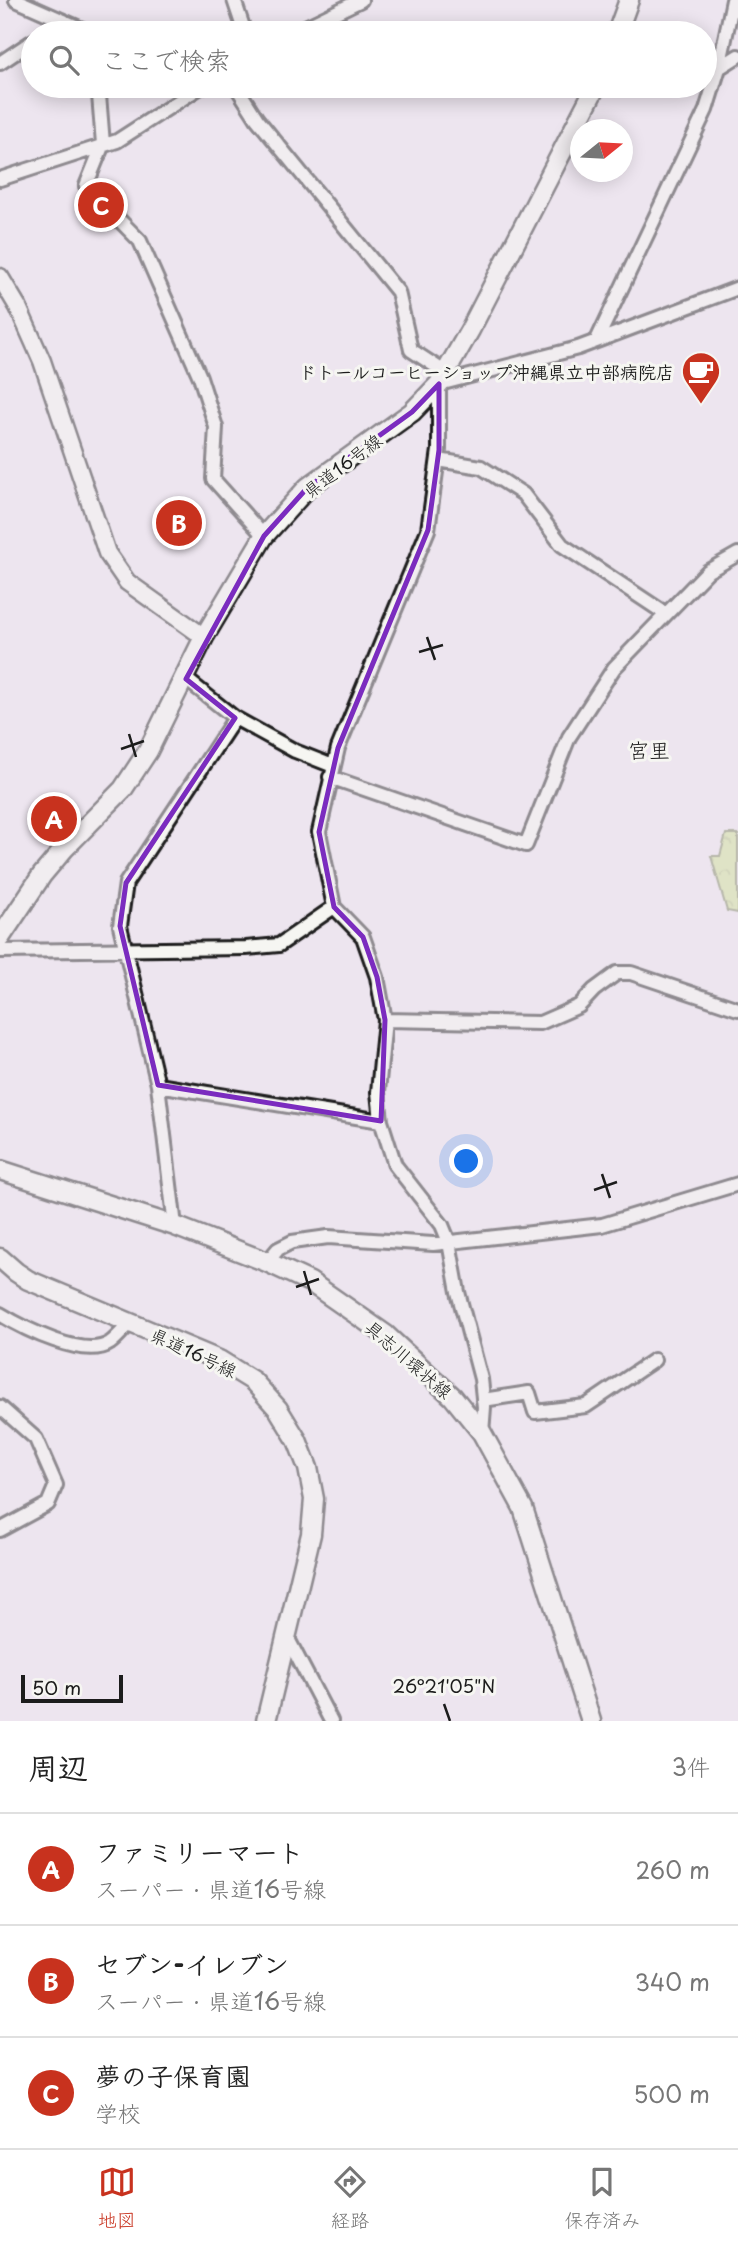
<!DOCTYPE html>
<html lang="ja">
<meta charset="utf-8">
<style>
body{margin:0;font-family:"Playpen Sans","Klee One",sans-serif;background:#f6f6f6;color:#222}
.compass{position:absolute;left:570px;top:119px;width:63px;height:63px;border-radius:50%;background:#fff;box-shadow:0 4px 18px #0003;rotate:72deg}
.scale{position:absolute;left:21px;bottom:18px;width:102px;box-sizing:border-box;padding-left:7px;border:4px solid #1c1c1c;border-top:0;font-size:19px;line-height:24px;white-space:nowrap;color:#1c1c1c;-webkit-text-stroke:5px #f6f6f2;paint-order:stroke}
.you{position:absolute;left:467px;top:1162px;width:24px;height:24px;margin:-18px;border:5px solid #fff;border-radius:50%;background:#1a73e8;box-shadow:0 0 0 10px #1a73e833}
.badge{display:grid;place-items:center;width:46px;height:46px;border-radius:50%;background:#c8321e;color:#fff;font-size:23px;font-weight:700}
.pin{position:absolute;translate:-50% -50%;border:4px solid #fff;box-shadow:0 2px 7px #0006}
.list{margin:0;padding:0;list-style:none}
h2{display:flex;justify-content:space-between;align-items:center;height:91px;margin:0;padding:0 28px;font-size:30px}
h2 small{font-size:23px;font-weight:400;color:#767676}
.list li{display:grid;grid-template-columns:46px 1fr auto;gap:21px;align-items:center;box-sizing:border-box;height:112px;padding:0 28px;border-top:2px solid #e0e0e0}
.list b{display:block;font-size:26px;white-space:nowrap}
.list p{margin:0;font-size:23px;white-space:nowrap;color:#767676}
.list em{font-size:23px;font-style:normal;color:#767676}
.icon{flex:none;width:38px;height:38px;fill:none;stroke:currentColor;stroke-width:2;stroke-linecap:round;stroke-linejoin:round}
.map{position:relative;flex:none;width:738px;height:1721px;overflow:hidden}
.search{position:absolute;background:#fff;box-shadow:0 4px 18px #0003;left:21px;right:21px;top:21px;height:77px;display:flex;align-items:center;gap:18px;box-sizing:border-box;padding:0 24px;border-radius:38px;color:#767676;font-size:26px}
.sheet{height:427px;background:#fff}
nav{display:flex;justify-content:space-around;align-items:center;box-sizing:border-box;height:98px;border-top:2px solid #e0e0e0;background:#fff;font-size:19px;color:#767676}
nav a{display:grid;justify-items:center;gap:4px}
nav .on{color:#c8321e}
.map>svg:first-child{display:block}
.park{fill:url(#park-crowns);stroke:#757e58;stroke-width:2}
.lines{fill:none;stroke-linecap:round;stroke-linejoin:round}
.minor-casing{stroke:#1c1c1c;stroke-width:18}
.tertiary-casing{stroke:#1c1c1c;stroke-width:21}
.secondary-casing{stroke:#1c1c1c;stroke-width:23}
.minor{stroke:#f6f6f2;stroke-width:12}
.tertiary{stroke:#f6f6f2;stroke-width:16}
.secondary{stroke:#f6f6f2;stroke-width:18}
.marked{fill:none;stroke:#7b2cbf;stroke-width:5;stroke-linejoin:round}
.ticks{fill:none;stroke:#1c1c1c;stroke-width:2.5}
.labels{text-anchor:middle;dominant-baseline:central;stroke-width:6;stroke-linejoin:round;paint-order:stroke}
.poi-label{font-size:18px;font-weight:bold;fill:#1c1c1c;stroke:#f6f6f2;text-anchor:end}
.street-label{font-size:18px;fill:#1c1c1c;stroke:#f6f6f2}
.quarter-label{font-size:21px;fill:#1c1c1c;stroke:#f6f6f2}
.ticks-label{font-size:18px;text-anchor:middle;fill:#1c1c1c;stroke:#f6f6f2;stroke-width:6;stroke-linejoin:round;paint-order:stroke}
</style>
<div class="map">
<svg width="738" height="1721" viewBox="0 0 738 1721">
<defs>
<pattern id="park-crowns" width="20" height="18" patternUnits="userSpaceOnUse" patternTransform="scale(1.75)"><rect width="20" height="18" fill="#cedf94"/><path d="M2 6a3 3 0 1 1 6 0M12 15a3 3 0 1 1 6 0" fill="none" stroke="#b0bf7f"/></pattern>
</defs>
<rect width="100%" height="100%" fill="#ede5ef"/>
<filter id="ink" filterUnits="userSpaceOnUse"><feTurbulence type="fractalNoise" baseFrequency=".0143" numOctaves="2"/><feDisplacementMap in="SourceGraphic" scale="14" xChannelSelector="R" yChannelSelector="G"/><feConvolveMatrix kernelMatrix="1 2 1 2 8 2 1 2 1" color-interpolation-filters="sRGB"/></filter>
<g filter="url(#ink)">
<!-- park -->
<path class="park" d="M726,834H738V913L727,911L711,856H720Z"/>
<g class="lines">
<!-- minor casing -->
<g class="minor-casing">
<path id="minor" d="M16,0L91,33
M234,0L245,33
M46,33L64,21
M293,33L361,0
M0,63L33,41
M719,68L738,56
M100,86L99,95L103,144L86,186L140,241L200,377L216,427L213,479L264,536
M236,86L257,119L398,292L411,350L437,367L439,384V450L428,530L338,748L319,832L334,907L363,937L377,977L385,1020L378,1092L381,1121L395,1165L442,1225L449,1242L458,1292L481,1379L484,1407L482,1433
M0,179L117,141L202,86
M597,340L706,110L719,68L733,0
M439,384L578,348L738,288
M438,460L481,467L523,494L562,545L666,614
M186,679L235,718L295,751L333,766
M330,777L526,845L569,737L614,668L708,571L738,554
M0,951L246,948L279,945L334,907
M385,1020L540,1023L579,1006L594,990L617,973H631L738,1009
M158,1085L381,1121
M175,1226L158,1085L120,926L126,883L235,718
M267,1262L278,1249L292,1242L328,1237L433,1244L602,1225L738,1184
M0,1314C23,1328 85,1360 110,1343C117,1338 124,1329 130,1323
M483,1400L529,1393L535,1412L586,1406L654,1360
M0,1407L36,1439L56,1485L48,1504L0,1530
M287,1637L331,1721"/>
</g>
<!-- tertiary casing -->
<g class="tertiary-casing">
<path id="tertiary" d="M0,277L18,307L42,361L107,553L127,582L204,637"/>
</g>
<!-- secondary casing -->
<g class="secondary-casing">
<path id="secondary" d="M617,33L629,0
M0,938L42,875L64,849L123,789L148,751L204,637L264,536L308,487L412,412L439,384L470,330L596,86
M0,1170L175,1226L267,1262L310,1282L386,1335L453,1397L482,1433L523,1508L591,1721
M0,1258L16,1272L28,1280L219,1360L253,1381L278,1409L297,1440L308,1468L314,1499L311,1534L266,1721"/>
</g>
<!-- minor -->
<use href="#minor" class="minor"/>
<!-- tertiary -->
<use href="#tertiary" class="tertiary"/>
<!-- secondary -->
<use href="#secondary" class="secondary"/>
</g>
</g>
<!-- marked area -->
<path d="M0 0H738V1721H0ZM439,384V450L428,530L338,748L319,832L334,907L363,937L377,977L385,1020L381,1121L158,1085L120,926L126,883L235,718L186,679L264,536L308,487L412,412Z" fill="#ede5ef" fill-opacity=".55" fill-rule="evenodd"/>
<path class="marked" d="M439,384V450L428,530L338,748L319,832L334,907L363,937L377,977L385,1020L381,1121L158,1085L120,926L126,883L235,718L186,679L264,536L308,487L412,412Z"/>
<!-- ticks -->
<path class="ticks" d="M427,637L435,660M419,652L443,645M129,734L136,757M121,749L144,741M602,1174L610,1198M594,1190L617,1182M304,1271L311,1295M296,1287L319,1279M444,1704L450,1721"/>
<!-- icons -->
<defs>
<g id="cafe-pin" transform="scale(2.0125)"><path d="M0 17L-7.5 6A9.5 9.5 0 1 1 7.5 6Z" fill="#c8321e" stroke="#f6f6f2"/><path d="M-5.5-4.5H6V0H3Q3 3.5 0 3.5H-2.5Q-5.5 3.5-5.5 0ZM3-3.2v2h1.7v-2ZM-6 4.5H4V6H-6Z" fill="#fff"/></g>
</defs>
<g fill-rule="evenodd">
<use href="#cafe-pin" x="701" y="371"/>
</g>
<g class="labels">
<!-- poi labels -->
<g class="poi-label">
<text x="674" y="371">ドトールコーヒーショップ沖縄県立中部病院店</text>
</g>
<!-- street labels -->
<g class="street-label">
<text transform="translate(342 465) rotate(-37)">県道16号線</text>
<text transform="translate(194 1352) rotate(25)">県道16号線</text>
<text transform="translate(409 1359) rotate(41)">具志川環状線</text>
</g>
<!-- quarter labels -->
<g class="quarter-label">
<text x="649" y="749">宮里</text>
</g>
</g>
<g class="ticks-label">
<text x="444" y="1693">26°21'05"N</text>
</g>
</svg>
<svg class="compass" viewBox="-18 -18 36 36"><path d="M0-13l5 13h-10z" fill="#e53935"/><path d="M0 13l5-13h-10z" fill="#767676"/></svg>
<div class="scale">50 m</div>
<div class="you"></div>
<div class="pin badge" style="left:54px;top:819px">A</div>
<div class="pin badge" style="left:179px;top:523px">B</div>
<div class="pin badge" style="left:101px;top:205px">C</div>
<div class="search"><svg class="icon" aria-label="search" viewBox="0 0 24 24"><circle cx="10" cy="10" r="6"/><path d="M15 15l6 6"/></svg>ここで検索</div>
</div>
<section class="sheet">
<h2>周辺<small>3件</small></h2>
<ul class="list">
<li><span class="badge">A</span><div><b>ファミリーマート</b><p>スーパー · 県道16号線</p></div><em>260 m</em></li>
<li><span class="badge">B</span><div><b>セブン-イレブン</b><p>スーパー · 県道16号線</p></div><em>340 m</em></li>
<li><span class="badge">C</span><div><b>夢の子保育園</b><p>学校</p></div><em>500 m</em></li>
</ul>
</section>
<nav>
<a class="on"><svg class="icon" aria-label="map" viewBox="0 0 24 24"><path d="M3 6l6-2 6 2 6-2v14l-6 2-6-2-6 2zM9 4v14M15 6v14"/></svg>地図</a>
<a><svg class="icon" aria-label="directions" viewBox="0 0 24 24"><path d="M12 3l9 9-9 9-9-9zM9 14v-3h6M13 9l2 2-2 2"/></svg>経路</a>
<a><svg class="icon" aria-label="saved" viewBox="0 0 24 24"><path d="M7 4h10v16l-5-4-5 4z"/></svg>保存済み</a>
</nav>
